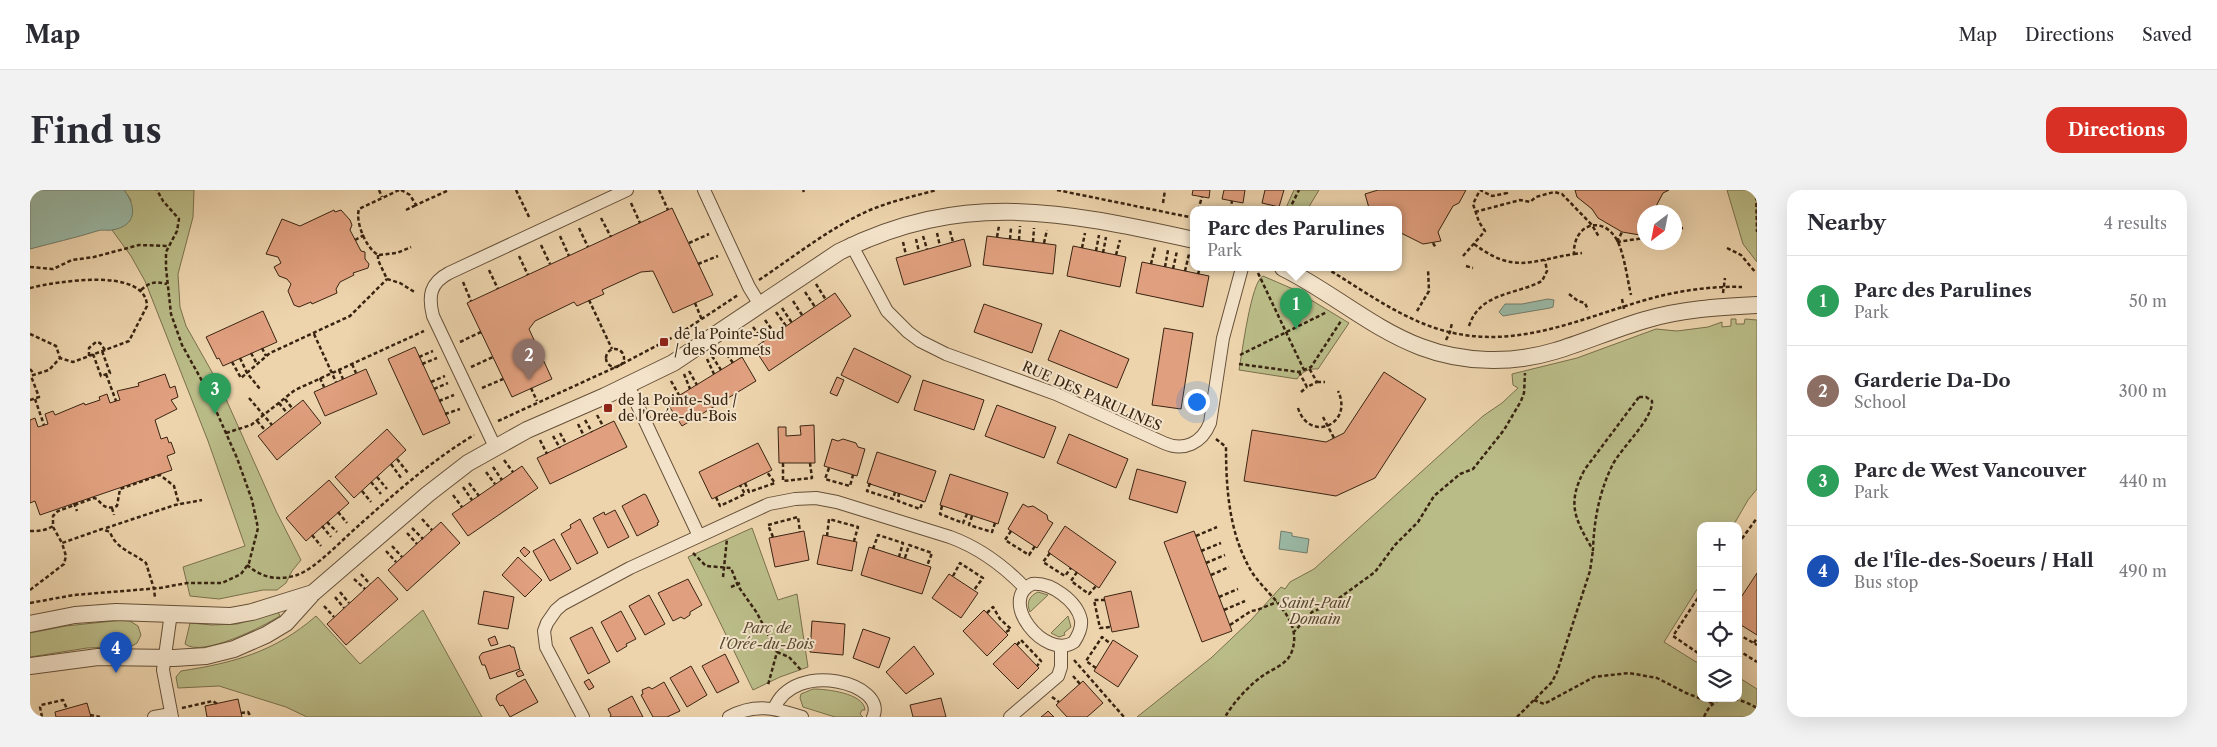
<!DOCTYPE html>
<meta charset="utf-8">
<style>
body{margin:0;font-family:"Libre Caslon Text",serif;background:#f2f2f3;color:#2b2b33}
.controls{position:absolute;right:15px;bottom:15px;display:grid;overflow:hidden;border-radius:10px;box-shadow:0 5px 20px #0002}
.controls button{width:45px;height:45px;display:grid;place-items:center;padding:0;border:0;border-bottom:1px solid #e1e1e2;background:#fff;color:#2b2b33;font:25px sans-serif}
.compass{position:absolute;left:1607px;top:15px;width:45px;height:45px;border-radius:50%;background:#fff;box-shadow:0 5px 20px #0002;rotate:212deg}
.you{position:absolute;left:1166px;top:211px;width:18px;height:18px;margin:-12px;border:4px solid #fff;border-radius:50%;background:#1a73e8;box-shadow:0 0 0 8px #1a73e833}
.badge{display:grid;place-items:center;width:32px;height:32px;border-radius:50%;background:#d93025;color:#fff;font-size:16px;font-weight:700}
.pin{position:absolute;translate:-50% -41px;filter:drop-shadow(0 1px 2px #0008)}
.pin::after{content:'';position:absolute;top:26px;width:18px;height:15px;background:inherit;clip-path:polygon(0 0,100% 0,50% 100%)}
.popup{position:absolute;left:1160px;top:16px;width:212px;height:65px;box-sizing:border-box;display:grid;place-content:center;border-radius:10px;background:#fff;filter:drop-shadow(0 1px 4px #0005);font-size:16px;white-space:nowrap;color:#7c7c81}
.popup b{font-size:19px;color:#2b2b33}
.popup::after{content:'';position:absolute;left:50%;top:100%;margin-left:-10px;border:10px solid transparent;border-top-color:#fff}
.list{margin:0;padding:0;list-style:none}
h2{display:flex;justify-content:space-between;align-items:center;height:65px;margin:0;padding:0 20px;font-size:21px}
h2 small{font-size:16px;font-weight:400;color:#7c7c81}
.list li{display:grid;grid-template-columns:32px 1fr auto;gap:15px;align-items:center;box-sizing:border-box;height:90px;padding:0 20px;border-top:1px solid #e1e1e2}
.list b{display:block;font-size:19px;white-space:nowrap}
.list p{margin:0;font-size:16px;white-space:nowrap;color:#7c7c81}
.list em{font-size:16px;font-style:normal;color:#7c7c81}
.icon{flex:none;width:28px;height:28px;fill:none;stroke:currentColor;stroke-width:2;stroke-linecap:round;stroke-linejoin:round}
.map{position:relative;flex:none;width:1727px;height:527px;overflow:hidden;border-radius:15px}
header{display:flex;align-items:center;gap:30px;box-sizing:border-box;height:70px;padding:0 25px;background:#fff;border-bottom:1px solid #e1e1e2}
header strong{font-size:24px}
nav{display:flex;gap:28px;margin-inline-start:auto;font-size:18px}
.intro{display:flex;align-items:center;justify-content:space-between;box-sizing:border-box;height:120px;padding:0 30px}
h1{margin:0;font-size:35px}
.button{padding:12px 22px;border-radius:15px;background:#d93025;color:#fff;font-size:18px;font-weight:700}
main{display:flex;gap:30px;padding:0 30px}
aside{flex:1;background:#fff;border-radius:15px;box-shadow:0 5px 20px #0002}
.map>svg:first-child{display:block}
.green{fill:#babc88;stroke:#7a704c}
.water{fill:#9ab9a6;stroke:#737d6a}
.building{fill:#e09f7e;stroke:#392411}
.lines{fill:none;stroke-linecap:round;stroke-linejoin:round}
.minor-casing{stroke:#665038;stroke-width:14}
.tertiary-casing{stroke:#665038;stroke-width:18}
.path{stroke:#392411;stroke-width:2.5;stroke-dasharray:4 2.5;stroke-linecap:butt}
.minor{stroke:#f3e3ca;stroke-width:12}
.tertiary{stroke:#f3e3ca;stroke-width:16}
.poi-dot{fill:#8f2418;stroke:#f3e3ca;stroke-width:2}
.labels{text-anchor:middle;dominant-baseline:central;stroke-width:4;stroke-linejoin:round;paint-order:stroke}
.poi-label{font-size:14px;fill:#392411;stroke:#f3e3ca;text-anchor:start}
.street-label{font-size:14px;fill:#392411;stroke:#f3e3ca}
.park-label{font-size:14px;font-style:italic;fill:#594a2f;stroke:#f3e3ca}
</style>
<header>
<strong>Map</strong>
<nav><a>Map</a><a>Directions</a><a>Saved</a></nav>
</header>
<div class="intro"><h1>Find us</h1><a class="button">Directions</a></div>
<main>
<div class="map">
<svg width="1727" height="527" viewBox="0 0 1727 527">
<rect width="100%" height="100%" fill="#edd4ad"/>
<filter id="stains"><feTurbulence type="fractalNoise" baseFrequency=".004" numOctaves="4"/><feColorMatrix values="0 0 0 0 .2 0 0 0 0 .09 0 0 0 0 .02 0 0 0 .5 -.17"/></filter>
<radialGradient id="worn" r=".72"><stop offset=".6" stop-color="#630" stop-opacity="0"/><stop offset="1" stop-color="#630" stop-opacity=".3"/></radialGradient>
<!-- green -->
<path class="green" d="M94,0H164L163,27L148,84L150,117L156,136L191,198L246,321L271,370L262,381L256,393L247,400H233L189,409L160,406L153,377L215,356L178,251L115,91L101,66L82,40L93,36L101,10Z
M1264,0H1289L1277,20H1255Z
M1697,0H1727V72L1713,54Z
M1233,86L1263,99L1319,133L1288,179C1280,178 1271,182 1267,189L1209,180C1212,164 1221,91 1233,86Z
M1701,129H1706V134H1714L1715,129L1727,130V299L1718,310L1703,336H1671V393L1634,452L1671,475V508H1708V487L1727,499V527H1107L1181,468L1221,430L1251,397L1255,399L1260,392L1284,379L1453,226L1472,213L1488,198L1483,195L1482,184L1547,168L1626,139L1647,141L1678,137L1692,132V137L1701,136Z
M722,338L748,410L767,404L778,477L750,487L723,500L658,367Z
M1008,402L1018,405L1000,422C996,413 999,406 1008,402Z
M393,420L452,527H277L256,517L189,496L148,498L146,487L151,481C203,473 245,462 286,426L330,474Z
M248,422L250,426C234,436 172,468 155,454L160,433L182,435L207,434Z
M1038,426L1041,437L1034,443L1035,445L1029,447L1021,443Z
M92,430L100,431L108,436L111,445L107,453L102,456L57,458L0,467V443L36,436Z
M783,499C796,499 834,503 835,520H832L830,524L833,527H805L773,517L770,508L771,504Z"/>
<!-- water -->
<path class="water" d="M0,0H94C107,17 107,36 82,40C77,41 72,39 67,41C45,48 22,53 0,59Z
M1518,109L1524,110L1523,117L1520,118L1473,126L1469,122L1475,114H1492Z
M1251,341L1262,343V346L1279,349L1277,363L1249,359Z"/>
<!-- building -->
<path class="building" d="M1163,0H1180L1179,8L1162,5Z
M1194,0H1215L1213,13L1192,9Z
M1235,0H1254L1249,17L1232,13Z
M1348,0H1436L1429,13L1423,16L1408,42L1411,51L1393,54L1369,42L1368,20H1342L1339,18L1335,4Z
M1545,0H1639L1633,3L1623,22H1614V43L1610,45L1592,42L1568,28L1562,19L1547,7Z
M642,18L683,105L643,123L623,81L611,82L572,100L574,104L547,116L544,112L505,131L499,139L522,189L482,207L437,113Z
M304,20L305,22L311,20L320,30L322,35L320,40L331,61L335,62V69L339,74L338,78L323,83L324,85L310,92L306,99L307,103L282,114L281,112L269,117L264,115L258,101L261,94L257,89L249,86L244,77L251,73L248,67L236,64L252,29L270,36Z
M957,46L1026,55L1023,84L953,75Z
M934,49L941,76L874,95L866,68Z
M1043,56L1096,67L1090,97L1037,86Z
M1112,72L1179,86L1173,117L1106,103Z
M805,103L821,126L739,181L724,158Z
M954,114L1012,134L1002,163L944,142Z
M233,121L247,152L193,176L189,168L187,169L176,147Z
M1134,138L1163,143L1151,219L1122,215Z
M1030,140L1099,169L1087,198L1018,170Z
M385,157L420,233L393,245L358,169Z
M824,158L881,186L868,213L811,185Z
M712,167L726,191L652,236L637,213Z
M336,179L347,204L295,226L284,202Z
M1354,182L1396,209L1345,288L1306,306L1214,291L1222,240L1296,252L1314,243Z
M135,184L140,198L145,196L148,207L141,210L147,219L125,230L131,249L137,247L139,253L141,252L145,263L137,266L142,280L10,325L5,311L0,313V230L5,228L8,237L18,234L15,224L23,221L25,225L54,213L55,215L70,210L69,207L77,204L80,213L86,211L90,210L87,201L109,196L108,193Z
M807,187L814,190L807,206L800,203Z
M893,190L954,210L944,240L884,220Z
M273,210L291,233L247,270L228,246Z
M967,215L1026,237L1014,268L955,246Z
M584,231L597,257L520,294L507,268Z
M784,235L785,273H749L748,237H756V246L771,245L770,236Z
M357,239L376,260L324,308L305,287Z
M1039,244L1098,269L1086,298L1027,273Z
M802,249L808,251L813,249L826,253L828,257L835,259L827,286L794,276Z
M728,253L742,280L682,309L669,282Z
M847,262L906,281L895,312L837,293Z
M492,276L508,298L438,346L422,324Z
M1107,279L1156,292L1147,323L1099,309Z
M920,284L978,303L968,334L910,315Z
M299,290L319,313L276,351L256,328Z
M614,304L616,305L629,332L627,333L628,335L607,346L592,316Z
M993,314L998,317L1003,316L1017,325L1018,330L1023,333L1007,358L978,339Z
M585,320L599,347L578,358L563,328L574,322L575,325Z
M550,329L568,363L547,374L531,344L541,338L540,335Z
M411,332L430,353L377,401L358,380Z
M1035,336L1086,372L1069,398L1018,362Z
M774,341L779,370L745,377L739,348Z
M1164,341L1202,441L1172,452L1134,352Z
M793,345L827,352L822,381L787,374Z
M524,349L541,379L520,391L503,361Z
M494,357L500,362L495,367L490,361Z
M839,357L901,377L892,404L831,385Z
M488,367L512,390L495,407L472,385Z
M1727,383V445L1711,435L1708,423V412Z
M919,384L948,403L931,428L902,408Z
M348,387L368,409L316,455L297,434Z
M658,389L672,415L660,422V425L654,429L651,427L643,431L628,403Z
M454,401L484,407L478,439L448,434Z
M1101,401L1109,437L1082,442L1074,407Z
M619,405L635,434L615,445L599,416Z
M954,420L978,445L957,466L933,441Z
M591,421L606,449L596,454L597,456L587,462L571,432Z
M782,431L815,434L813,465L780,462Z
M562,437L580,472L558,484L540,448Z
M833,439L860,448L849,478L823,468Z
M465,446L468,454L461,456L458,449Z
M1083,450L1108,466L1088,497L1064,481Z
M985,453L1009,478L988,499L963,474Z
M480,455L481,457H484L490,479L460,489L455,475H452L449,467L452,463Z
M884,456L904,484L876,504L856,482Z
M695,464L709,492L687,503L672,476Z
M661,476L677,505L657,517L640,488Z
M491,480L494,485L488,487L486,483Z
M495,489L508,512L480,527L473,515L470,516L466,509L467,505Z
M559,489L564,497L559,500L554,492Z
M1053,491L1073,513L1057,527H1037L1026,515Z
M634,492L650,521L637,527H623L611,505L613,504L612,500L619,497L622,499Z
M602,506L613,527H580L581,525L578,519Z
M911,508L916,527H883L880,515Z
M208,509L212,527H177L175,516Z
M57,513L61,527H26L25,522Z
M1018,521L1024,527H1011L1016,523Z"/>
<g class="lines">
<!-- minor casing -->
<g class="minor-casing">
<path id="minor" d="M674,0L719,97L730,115
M821,54L857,121L878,142L890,151L916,164L1026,204L1134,253C1154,262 1172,253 1180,233L1193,148L1212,78
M598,195L669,346
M465,257L403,126C398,106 400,93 419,83L597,0
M1002,394C1021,392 1047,411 1051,430C1052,438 1048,446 1044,452C1015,471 967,410 1002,394Z
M141,423L133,480L142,527
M744,519C764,468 859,494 843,527
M124,527L141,524
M553,527L516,457L514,441L517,433L526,420L533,414L600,378L739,314L765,309L786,308L807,312L920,347C950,358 973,375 995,398
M699,527C725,513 745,518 772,527
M980,527L1028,486L1031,477V457"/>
</g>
<!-- tertiary casing -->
<g class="tertiary-casing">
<path id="tertiary" d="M1253,78C1300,101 1341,138 1391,157C1433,173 1482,174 1525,161C1555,152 1584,139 1615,130C1651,119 1689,117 1727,115
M0,434L45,425L86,422L200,426L222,422L283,403
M0,476L68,467L144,468L176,466L204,459L236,445L256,433L283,403L398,304L438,273L497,240L575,206L643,173L809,62C933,0 1032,21 1164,50"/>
</g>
<!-- path -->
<path class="path" d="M349,0L352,7
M369,0L329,19C325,32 336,58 348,65L367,63L381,57
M371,0L380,5L386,15L419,0
M486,0L500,29
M629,0L638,20
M773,0L774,2
M1027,0L1164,28
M1726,0L1727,42
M601,13L610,33
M1133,13L1135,0
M376,20L386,15
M1168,20L1172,7
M1200,20L1202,11
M1238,20L1239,15
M1259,20L1269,0
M1445,22L1490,10L1500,12L1506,7L1524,2L1532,4L1562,35L1569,47
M571,28L581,47
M549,38L558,57
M1644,40L1653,38
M920,41L923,52
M907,43L910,56
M530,46L539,66
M893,46L897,59
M967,47L969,36
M886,49L889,62
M980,49L981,38
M325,50L334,45
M989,50L990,36
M873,52L876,65
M1003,52L1004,38
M1587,52L1614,48
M1587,52L1592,42
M659,53L679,44
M1014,53L1017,40
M1403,53L1406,58
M1444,54C1484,84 1500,71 1544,64C1543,33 1574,24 1588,52C1595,68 1597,88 1601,105
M511,55L520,74
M1052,58L1055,43
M1697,58L1711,65L1726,83
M1066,61L1069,45
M1073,63L1076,47
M1544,64L1552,63
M348,65V70L357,89L370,93L386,103
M1086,65L1090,50
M489,66L498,85
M1433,66L1455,41L1449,32L1443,14L1450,0L1462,6L1477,3L1476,0
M668,74L688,66
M1121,74L1125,57
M1436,76L1443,78
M0,77L23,79L42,70L64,67L109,55L138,56
M1135,77L1138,60
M1296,78C1331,99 1366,125 1405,138C1484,164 1551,127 1626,107C1653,100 1684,96 1712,97
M1143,79L1147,61
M459,80L468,99
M1155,81L1159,64
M1228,83L1274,180
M1168,84L1170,78
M729,90C765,66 801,37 840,20C862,11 884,6 907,0
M433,92L441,111
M786,94L796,110
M0,98C24,92 116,76 117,116L99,151L43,172L30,168
M111,100C120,92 125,91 137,94
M775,102L785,117
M1693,103L1695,88
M1539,104L1548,111L1555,113L1558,120
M1592,109L1594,119
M559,110L582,159
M763,111L772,125
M665,113L672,130
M752,118L762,133
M1387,121L1399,101L1398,79
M746,122L756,136
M735,130L745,144
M1439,136C1450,102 1486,105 1512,91L1517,81L1515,70
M723,137L734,152
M0,144L26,156L30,168L19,180L0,186
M284,144L306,192
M1416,150L1420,142L1422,133
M430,152L451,142
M232,158L236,166
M693,159L703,173
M576 168a9 9 0 1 1 18 0a9 9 0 1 1-18 0Z
M221,163L227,174
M63,164L71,186L80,183L72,161
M1210,165L1297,122
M59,166V158L66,152L70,153L75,160
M682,166L691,180
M389,167L403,161
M210,168L217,183L230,199
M677,169L684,184
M202,172L211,188L240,163L320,126L357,89
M322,174L326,183
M392,174L407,168
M1209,174L1269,182L1281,177L1311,131
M441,177L463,167
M0,179L5,185
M309,180L313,189
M659,181L667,195
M1269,182L1277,197L1287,192L1279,178
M76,184L86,211
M654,184L660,199
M290,188L294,197
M641,191L649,205
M401,192L415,186
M1287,192H1295
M452,198L473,189
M501,198L507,211
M404,199L418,193
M1271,202L1277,197
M1609,207H1616L1622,211C1623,230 1591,257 1582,276C1569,303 1564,330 1563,360C1545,329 1536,314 1555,279Z
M219,208L242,235
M5,209L14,235
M255,209L262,218
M0,210L9,207L1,186
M409,211L424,205
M249,213L257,223
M1268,218C1279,253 1324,235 1308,201
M415,224L430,219
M567,225L573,236
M1293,227L1304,248
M555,230L562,242
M227,231L235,240
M468,231L588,176L649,144L708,105
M548,234L554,246
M196,243L221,235L265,200L394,141
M530,243L536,254
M523,246L530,258
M1186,249L1196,257C1196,298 1199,342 1220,379C1234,404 1274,427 1262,461C1258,474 1244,478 1234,485C1220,494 1203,513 1195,527
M510,250L517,264
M367,269L378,283
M474,270L483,282
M753,273V291L782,288L780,273
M361,274L371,288
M463,277L472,290
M799,278L795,289L820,296L823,285
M456,282L465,294
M347,287L357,299
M341,292L351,304
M439,293L449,306
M715,293L719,302L745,293L737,282
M840,293L837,301L863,309L865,302
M433,297L442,310
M332,301L341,312
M869,303L868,311L890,319L893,311
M423,305L432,317
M686,307L690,316L715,304L710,295
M44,313L47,321
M912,316L910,324L933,333L937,324
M82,318L84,325
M308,322L317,333
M942,326L939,335L962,342L965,333
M392,329L402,340
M297,332L307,342
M292,336L301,347
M23,337L32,353
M76,338L145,315L172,310
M382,338L393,349
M0,341C8,341 15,341 23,336V326L28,321L64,308L67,309C73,316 77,320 87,316L90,299L130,285L144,296L149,314
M981,341L975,350L999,365L1005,356
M377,343L387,354
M282,345L291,356
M797,346L799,329L828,337L824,351
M1166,346L1187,337
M743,347L738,335L768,327L770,342
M1708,354L1727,328
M362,356L372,367
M843,359L848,345L873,353L869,367
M356,361L366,372
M1171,361L1191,353
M663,363L676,376L701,378L708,396L727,423L747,462L738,495
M1020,363L1013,372L1035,386L1041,378
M875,368L879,355L902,363L897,376
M1176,373L1195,365
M217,375C232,388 248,391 267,385C285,379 312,350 327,337C364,304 401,271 444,245
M1047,382L1041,391L1059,404L1066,396
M331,384L340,394
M1181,385L1199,377
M923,386L930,373L953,388L944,400
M693,387L697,349
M324,389L335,399
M701,397L710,393
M0,400L34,374L36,366L32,353L72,339L80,342C86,359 102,362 116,373L124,399L125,408
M310,402L319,413
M305,407L314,418
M1189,407L1208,399
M1075,410H1064L1070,438L1081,437
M0,413L44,405L130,398L157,393H192L211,384L219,373L228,338L222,310L207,268L176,198L152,155L141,124L136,78V62L147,41L149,29L133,11L127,0
M294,416L304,427
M1194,420L1215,411
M957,423L963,417L970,429L981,439L976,442
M1200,435L1221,421L1227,420L1247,412
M1263,443L1282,422L1301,414L1345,382L1365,355L1388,332L1404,306L1430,284L1443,279L1474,240L1491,211L1494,203L1495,183
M1708,444L1727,455
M1724,453L1727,448
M987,455L991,450L1011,471L1007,476
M1671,458L1668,463L1671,464
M1708,460L1727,472
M747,462L759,467L771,480
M1668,463L1643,446L1671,403
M1044,470L1094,527
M1066,478L1056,471L1072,447L1081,454
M1043,486L1050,494
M1022,507L1029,512
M1504,510L1514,514L1564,487L1599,483L1627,488L1656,503L1682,513
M152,518L183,511L187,514
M211,523L218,522L221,527
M60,525L70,527
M12,527L10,517L11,515L33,510L37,519
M1487,527L1522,492L1527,482L1560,381L1563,360
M1674,527C1685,501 1706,506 1727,518"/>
<!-- minor -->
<use href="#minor" class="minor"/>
<!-- tertiary -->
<use href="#tertiary" class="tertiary"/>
</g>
<!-- markers -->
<g class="poi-dot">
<rect x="629" y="147" width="10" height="10" rx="2.5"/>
<rect x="573" y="213" width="10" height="10" rx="2.5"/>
</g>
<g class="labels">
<!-- poi labels -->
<g class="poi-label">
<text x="644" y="144">de la Pointe-Sud<tspan x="644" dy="16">/ des Sommets</tspan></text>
<text x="588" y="210">de la Pointe-Sud /<tspan x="588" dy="16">de l'Orée-du-Bois</tspan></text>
</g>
<!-- street labels -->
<g class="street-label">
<text transform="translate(1062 206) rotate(24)">RUE DES PARULINES</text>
</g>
<!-- park labels -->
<g class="park-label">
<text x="1285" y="413">Saint-Paul<tspan x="1285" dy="16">Domain</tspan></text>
<text x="737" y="438">Parc de<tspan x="737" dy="16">l'Orée-du-Bois</tspan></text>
</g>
</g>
<rect width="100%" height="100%" filter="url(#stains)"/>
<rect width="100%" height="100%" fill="url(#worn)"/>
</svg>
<div class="controls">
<button>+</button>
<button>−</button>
<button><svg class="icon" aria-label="locate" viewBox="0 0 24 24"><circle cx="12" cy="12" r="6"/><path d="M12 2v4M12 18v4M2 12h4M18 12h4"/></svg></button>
<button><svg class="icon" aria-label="layers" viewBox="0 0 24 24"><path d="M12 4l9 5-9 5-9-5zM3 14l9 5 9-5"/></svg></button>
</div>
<svg class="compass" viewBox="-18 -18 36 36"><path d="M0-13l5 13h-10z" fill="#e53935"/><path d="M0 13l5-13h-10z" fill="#7c7c81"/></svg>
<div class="you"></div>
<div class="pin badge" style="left:1266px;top:139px;background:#2e9e5b">1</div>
<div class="popup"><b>Parc des Parulines</b>Park</div>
<div class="pin badge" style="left:499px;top:190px;background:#8d6e63">2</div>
<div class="pin badge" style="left:185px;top:224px;background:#2e9e5b">3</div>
<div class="pin badge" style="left:86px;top:483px;background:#1a4fb4">4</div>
</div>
<aside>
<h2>Nearby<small>4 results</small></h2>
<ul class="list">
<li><span class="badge" style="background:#2e9e5b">1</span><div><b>Parc des Parulines</b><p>Park</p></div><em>50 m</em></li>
<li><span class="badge" style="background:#8d6e63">2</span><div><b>Garderie Da-Do</b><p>School</p></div><em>300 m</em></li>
<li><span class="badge" style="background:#2e9e5b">3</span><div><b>Parc de West Vancouver</b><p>Park</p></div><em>440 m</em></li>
<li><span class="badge" style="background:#1a4fb4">4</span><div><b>de l'Île-des-Soeurs / Hall</b><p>Bus stop</p></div><em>490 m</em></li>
</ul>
</aside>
</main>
